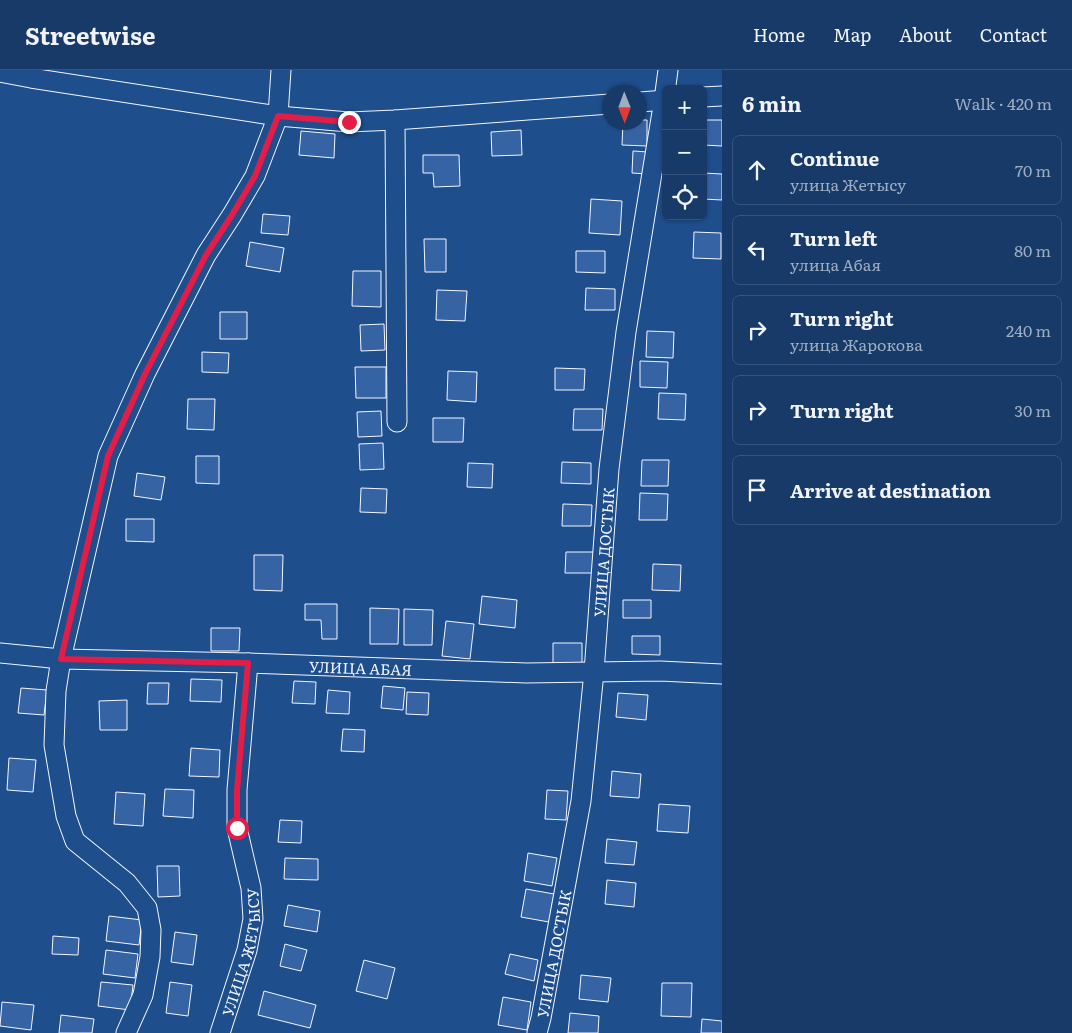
<!DOCTYPE html>
<meta charset="utf-8">
<style>
body{margin:0;font-family:Literata,serif;background:#20416f;color:#f1f3f6}
.controls{position:absolute;right:15px;top:15px;display:grid;overflow:hidden;border-radius:8px;box-shadow:0 1px 4px #0004}
.controls button{width:45px;height:45px;display:grid;place-items:center;padding:0;border:0;border-bottom:1px solid #36547d;background:#173a69;color:#f1f3f6;font:25px sans-serif}
.compass{position:absolute;left:602px;top:15px;width:45px;height:45px;border-radius:50%;background:#173a69;box-shadow:0 1px 4px #0004;rotate:179deg}
.stop{position:absolute;width:15px;height:15px;margin:-11px;border:4px solid #e11d48;border-radius:50%;background:#fff}
.stop.end{background:#e11d48;border-color:#fff;box-shadow:0 1px 5px #0008}
.list{margin:0;padding:0;list-style:none}
h2{display:flex;justify-content:space-between;align-items:center;height:65px;margin:0;padding:0 20px;font-size:21px}
h2 small{font-size:16px;font-weight:400;color:#9eadc0}
.list li{display:grid;grid-template-columns:32px 1fr auto;gap:15px;align-items:center;box-sizing:border-box;height:70px;margin:0 10px 10px;padding:0 10px;border:1px solid #36547d;border-radius:8px}
.list b{display:block;font-size:19px;white-space:nowrap}
.list p{margin:0;font-size:16px;white-space:nowrap;color:#9eadc0}
.list em{font-size:16px;font-style:normal;color:#9eadc0}
.icon{flex:none;width:28px;height:28px;fill:none;stroke:currentColor;stroke-width:2;stroke-linecap:round;stroke-linejoin:round}
.map{position:relative;flex:none;width:722px;height:963px;overflow:hidden}
header{display:flex;align-items:center;gap:30px;box-sizing:border-box;height:70px;padding:0 25px;background:#173a69;border-bottom:1px solid #36547d}
header strong{font-size:24px}
nav{display:flex;gap:28px;margin-inline-start:auto;font-size:18px}
main{display:flex}
aside{flex:1;background:#173a69}
.map>svg:first-child{display:block}
.building{fill:#3563a3;stroke:#f2f6ff}
.lines{fill:none;stroke-linecap:round;stroke-linejoin:round}
.minor-casing{stroke:#f2f6ff;stroke-width:21}
.minor{stroke:#1f4e8c;stroke-width:19}
.route{stroke:#e11d48;stroke-width:6}
.labels{text-anchor:middle;dominant-baseline:central;stroke-width:4;stroke-linejoin:round;paint-order:stroke}
.street-label{font-size:15px;fill:#f2f6ff;stroke:#1f4e8c}
</style>
<header>
<strong>Streetwise</strong>
<nav><a>Home</a><a>Map</a><a>About</a><a>Contact</a></nav>
</header>
<main>
<div class="map">
<svg width="722" height="963" viewBox="0 0 722 963">
<rect width="100%" height="100%" fill="#1f4e8c"/>
<!-- building -->
<path class="building" d="M640,50H647V76L622,75L623,52H640Z
M703,50H722V76L703,75Z
M521,60L522,85L492,86L491,62Z
M301,61L335,64L334,88L299,85Z
M633,81L648,82L647,104L632,103Z
M423,85H459L460,116L434,117L433,103H423Z
M703,103L722,104V130L703,129Z
M591,129L622,131L620,165L589,163Z
M263,144L290,146L288,165L261,163Z
M694,162L721,163V189L693,188Z
M424,169H446V202H425Z
M250,172L284,178L280,202L246,196Z
M576,181H605V203L576,202Z
M353,201H381V237L352,236Z
M586,218L615,219V240H585Z
M437,220L467,221L465,251L436,250Z
M220,242H247V269H220Z
M384,254L385,280L361,281L360,255Z
M647,261L674,262L673,288L646,287Z
M202,282L229,283L228,303L202,302Z
M640,291L668,292L667,318L640,317Z
M355,297H386V328H356Z
M555,298L585,299L584,320H555Z
M448,301L477,302L476,332L447,330Z
M659,323L686,324L685,350L658,349Z
M188,329H215L214,360L187,359Z
M574,339H603L602,360H573Z
M381,341L382,366L358,367L357,342Z
M433,348H464L463,372H433Z
M383,373L384,399L360,400L359,374Z
M196,386H219V414L196,413Z
M642,390H669L668,416H641Z
M562,392L591,393V414L561,413Z
M468,393L493,394L492,418L467,417Z
M137,403L165,407L161,430L134,426Z
M361,418L387,419L386,443L360,442Z
M640,423L668,424L667,450H639Z
M563,434L592,435L591,456H562Z
M126,449H154V472L126,471Z
M566,482H595L594,503H565Z
M254,485H283L282,521L254,520Z
M653,494L681,495L680,521L652,520Z
M482,526L517,530L515,558L479,554Z
M623,530H651V548H623Z
M305,534H337V569H322L321,550H305Z
M370,538L399,539L398,574H370Z
M404,539L433,540L432,575H404Z
M446,551L474,554L470,589L442,586Z
M211,558H240L239,581H211Z
M632,566H660V585L632,584Z
M553,573H582V594H553Z
M191,609L222,610L221,632L190,631Z
M294,611L316,612L315,634L292,633Z
M148,613H169L168,634H147Z
M383,616L405,618L403,640L381,638Z
M21,618L47,620L44,645L18,643Z
M328,620L350,622L349,644L326,643Z
M407,622L429,623L428,645L406,644Z
M618,623L648,625L646,650L616,647Z
M127,630V660H100L99,631Z
M343,659L365,660L364,682L341,681Z
M191,678L220,680L219,707L189,706Z
M9,688L36,690L33,722L7,720Z
M612,701L641,704L639,728L610,726Z
M165,719L194,720L193,748L163,746Z
M547,720L568,721L566,750L545,749Z
M116,722L145,724L143,756L114,754Z
M659,734L690,736L688,763L657,761Z
M280,750L302,751L301,773L278,772Z
M607,769L637,772L634,795L605,793Z
M528,783L557,788L552,816L524,811Z
M285,788L318,789V810L284,809Z
M157,796H179L180,826L158,827Z
M607,810L636,813L634,837L605,834Z
M526,819L554,824L549,852L521,847Z
M288,835L320,841L317,862L284,856Z
M109,846L142,850L139,875L106,871Z
M175,862L197,865L193,895L171,892Z
M53,866L79,868L78,885L52,884Z
M285,874L307,880L301,901L280,896Z
M106,880L138,884L135,908L103,904Z
M510,884L538,890L534,911L505,904Z
M364,890L395,898L387,929L356,921Z
M581,905L611,908L608,932L579,929Z
M101,912L133,915L130,940L98,936Z
M170,912L192,915L188,946L166,943Z
M662,913H692L691,947L661,946Z
M264,921L316,935L310,958L258,945Z
M503,927L531,932L527,960L498,955Z
M2,932L34,935L31,960L0,956Z
M570,943L599,946L598,963H568Z
M61,945L94,949L92,963H59Z
M702,949L722,951V963H701Z"/>
<g class="lines">
<!-- minor casing -->
<g class="minor-casing">
<g id="minor">
<path d="M0,2L31,8L278,46L349,52L395,50L610,34"/>
<path d="M703,27L722,26"/>
<path d="M640,32L666,30"/>
<path d="M395,50L397,352"/>
<path id="s1" d="M0,583L61,589L248,593L526,603L660,601L722,604"/>
<path d="M126,963L143,925L150,887L151,860L147,838L127,813L75,771L66,746L54,675L56,621L61,589L108,386L145,304L206,185L232,145L255,106L278,46L281,0"/>
<path id="s2" d="M220,963L247,880L253,849L251,818L237,758V720L248,593"/>
<path id="s3" d="M537,963L541,948L581,731L594,602L609,399L626,262L664,30L668,0"/>
</g>
</g>
<!-- minor -->
<use href="#minor" class="minor"/>
</g>
<g class="lines">
<!-- route -->
<path class="route" d="M237,758V720L248,593L61,589L108,386L145,304L206,185L232,145L255,106L278,46L349,52"/>
</g>
<g class="labels">
<!-- street labels -->
<g class="street-label">
<text stroke="none"><textPath href="#s3" startOffset="486">УЛИЦА ДОСТЫК</textPath></text>
<text stroke="none"><textPath href="#s1" startOffset="361">УЛИЦА АБАЯ</textPath></text>
<text stroke="none"><textPath href="#s2" startOffset="84">УЛИЦА ЖЕТЫСУ</textPath></text>
<text stroke="none"><textPath href="#s3" startOffset="81">УЛИЦА ДОСТЫК</textPath></text>
</g>
</g>
</svg>
<div class="controls">
<button>+</button>
<button>−</button>
<button><svg class="icon" aria-label="locate" viewBox="0 0 24 24"><circle cx="12" cy="12" r="6"/><path d="M12 2v4M12 18v4M2 12h4M18 12h4"/></svg></button>
</div>
<svg class="compass" viewBox="-18 -18 36 36"><path d="M0-13l5 13h-10z" fill="#e53935"/><path d="M0 13l5-13h-10z" fill="#9eadc0"/></svg>
<div class="stop" style="left:237px;top:758px"></div>
<div class="stop end" style="left:349px;top:52px"></div>
</div>
<aside>
<h2>6 min<small>Walk · 420 m</small></h2>
<ul class="list">
<li><svg class="icon" aria-label="ahead" viewBox="0 0 24 24"><path d="M12 20V5M6 11l6-6 6 6"/></svg><div><b>Continue</b><p>улица Жетысу</p></div><em>70 m</em></li>
<li><svg class="icon" aria-label="left" viewBox="0 0 24 24"><path d="M17 20v-9H6M10 6l-5 5 5 5"/></svg><div><b>Turn left</b><p>улица Абая</p></div><em>80 m</em></li>
<li><svg class="icon" aria-label="right" viewBox="0 0 24 24"><path d="M7 20v-9h11M14 6l5 5-5 5"/></svg><div><b>Turn right</b><p>улица Жарокова</p></div><em>240 m</em></li>
<li><svg class="icon" aria-label="right" viewBox="0 0 24 24"><path d="M7 20v-9h11M14 6l5 5-5 5"/></svg><div><b>Turn right</b></div><em>30 m</em></li>
<li><svg class="icon" aria-label="arrive" viewBox="0 0 24 24"><path d="M6 21V4h12l-3 4 3 4H6"/></svg><div><b>Arrive at destination</b></div></li>
</ul>
</aside>
</main>
